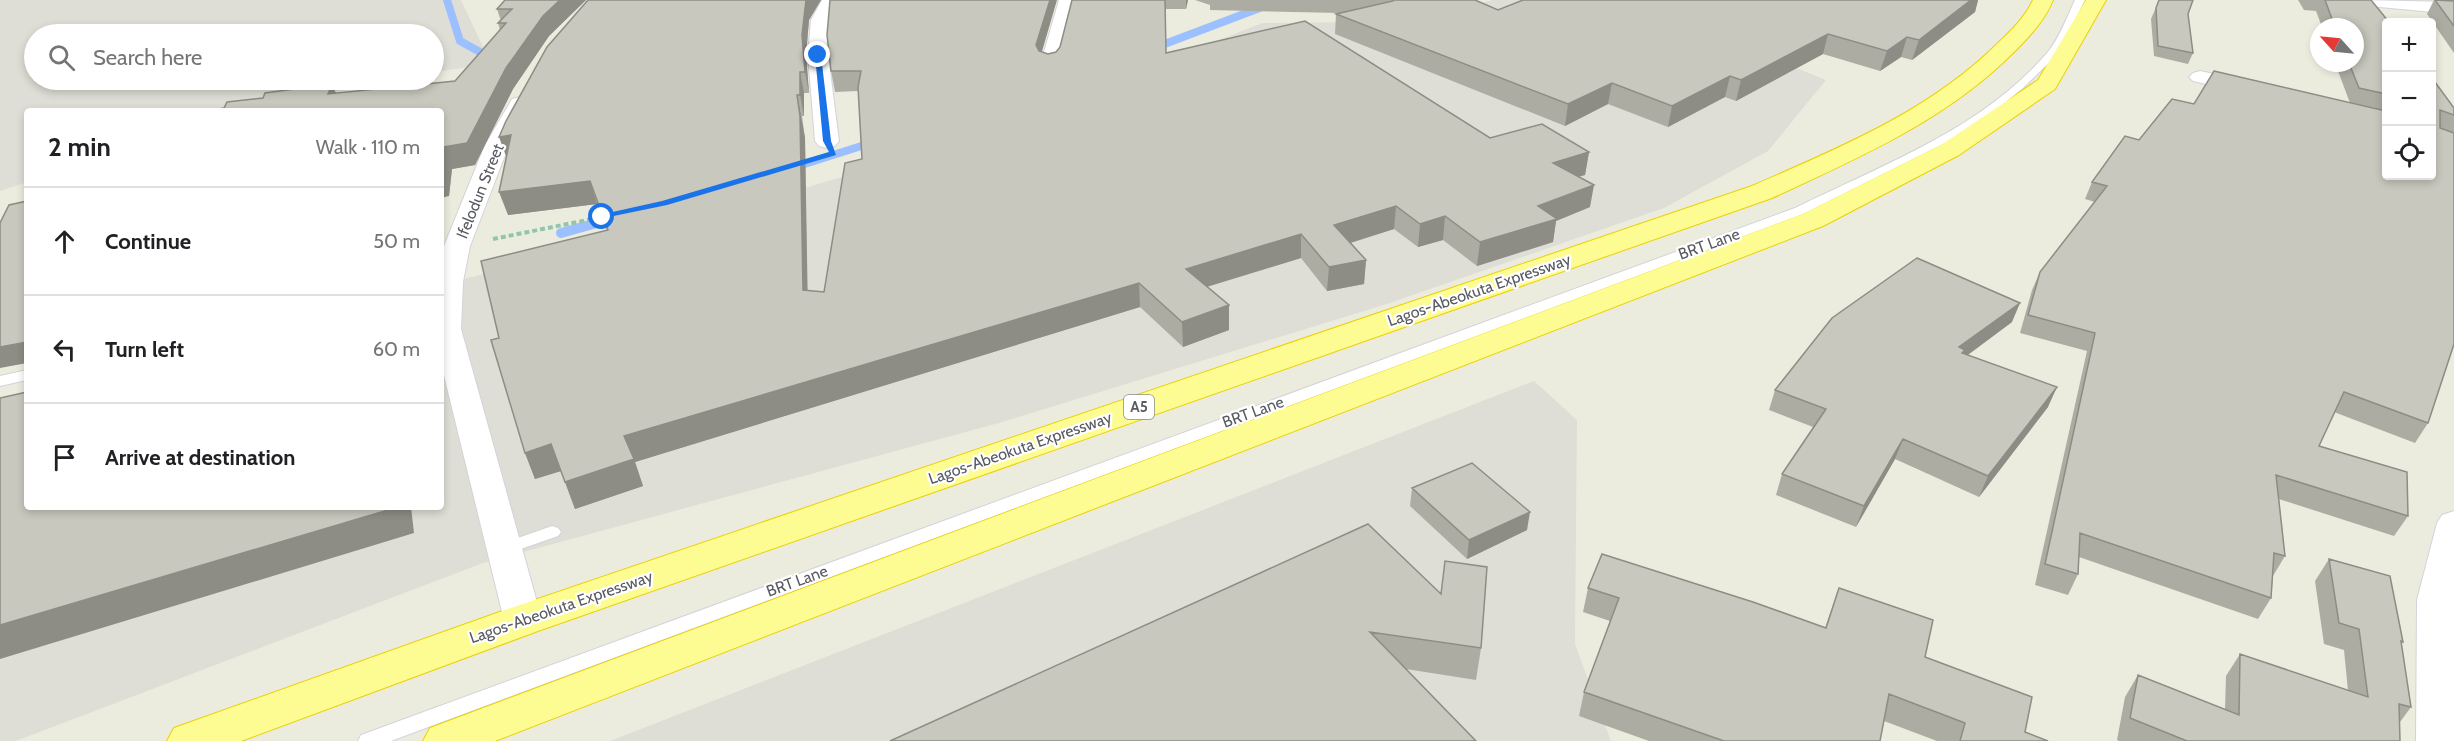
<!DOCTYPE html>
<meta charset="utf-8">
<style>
body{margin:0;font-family:Cabin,sans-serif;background:#f6f6f6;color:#202124}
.controls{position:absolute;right:18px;top:18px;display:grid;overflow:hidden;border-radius:6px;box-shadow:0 3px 9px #0003}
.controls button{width:54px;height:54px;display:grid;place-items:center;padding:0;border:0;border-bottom:2px solid #e0e0e0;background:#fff;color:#202124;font:30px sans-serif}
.compass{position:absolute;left:2310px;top:18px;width:54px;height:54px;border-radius:50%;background:#fff;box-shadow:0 3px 9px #0003;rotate:297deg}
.stop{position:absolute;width:18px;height:18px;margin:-14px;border:4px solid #1a73e8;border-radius:50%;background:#fff}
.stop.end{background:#1a73e8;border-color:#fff;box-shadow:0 2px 6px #0008}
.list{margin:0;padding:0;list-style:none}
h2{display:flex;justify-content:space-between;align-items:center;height:78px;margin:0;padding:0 24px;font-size:26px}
h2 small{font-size:20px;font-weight:400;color:#757577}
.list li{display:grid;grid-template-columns:39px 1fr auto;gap:18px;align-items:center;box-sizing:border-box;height:108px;padding:0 24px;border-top:2px solid #e0e0e0}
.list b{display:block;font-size:22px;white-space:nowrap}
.list em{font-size:20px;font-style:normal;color:#757577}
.icon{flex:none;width:33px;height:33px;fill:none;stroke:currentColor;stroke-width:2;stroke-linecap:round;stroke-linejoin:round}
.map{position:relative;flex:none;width:2454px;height:741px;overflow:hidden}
.search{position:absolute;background:#fff;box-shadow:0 3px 9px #0003;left:24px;top:24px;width:420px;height:66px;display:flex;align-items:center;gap:15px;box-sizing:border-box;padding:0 21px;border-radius:33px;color:#757577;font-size:22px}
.panel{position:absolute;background:#fff;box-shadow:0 3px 9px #0003;left:24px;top:108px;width:420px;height:402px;border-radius:6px}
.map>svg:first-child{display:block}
.industrial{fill:#dfded6}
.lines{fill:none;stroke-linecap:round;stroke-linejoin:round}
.stream-far1{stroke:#9cc0ff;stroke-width:8}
.stream{stroke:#9cc0ff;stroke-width:10}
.service-casing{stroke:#d2d3da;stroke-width:2}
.minor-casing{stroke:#d2d3da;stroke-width:2}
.trunk-casing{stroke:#ebd100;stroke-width:2}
.path{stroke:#92c6ac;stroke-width:4;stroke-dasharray:5 3;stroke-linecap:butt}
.service{fill:#fff;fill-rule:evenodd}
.minor{fill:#fff;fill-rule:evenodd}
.trunk{fill:#fdfc92;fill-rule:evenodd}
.wall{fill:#adaca3}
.shaded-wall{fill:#8d8c85}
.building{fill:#c9c8be;stroke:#8d8c85;stroke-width:1.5}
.route{fill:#1a73e8}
.labels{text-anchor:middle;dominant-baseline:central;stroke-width:4.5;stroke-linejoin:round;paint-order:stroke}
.shield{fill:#fff;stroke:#8a8c90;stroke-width:1.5}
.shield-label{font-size:15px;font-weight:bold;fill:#585a61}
.street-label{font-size:16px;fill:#585a61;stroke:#fff}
</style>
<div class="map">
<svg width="2454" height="741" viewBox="0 0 2454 741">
<rect width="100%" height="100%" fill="#ececde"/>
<!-- industrial -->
<path class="industrial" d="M0,0H461L491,64L434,72V34H34V80H397L288,102L257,111H27V182L0,191Z
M1492,0H1628L1826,80L1768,151L1664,208L1387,304L999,423L483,563L16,741H0V404L27,507H441V285L743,206L967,140L1262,23L1357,22L1474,5Z
M1534,381L1577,420L1575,644L1611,741H610Z"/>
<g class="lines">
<!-- stream-far1 -->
<path class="stream-far1" d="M447,0L460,41L491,58
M1154,48L1265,6
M792,168L874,142"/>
<!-- stream -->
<path class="stream" d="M561,233L615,218"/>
<!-- service casing -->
<g class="service-casing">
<path id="service" d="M2075,0H2085L2057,55L2023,88L1971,130L1803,214L391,741H358L361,735L1795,208C1882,165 1982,129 2047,53C2059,39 2067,17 2075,0Z
M27,370V380L0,386V376Z
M552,526L558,528L561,532L558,536L504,555L498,553L495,549L498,545Z"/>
</g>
<!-- minor casing -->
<g class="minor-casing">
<path id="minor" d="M822,0H840L831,20L828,55L839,141L835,146L827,148L819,146L815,141L808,55L811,20Z
M1059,0H1077L1060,66L1057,70L1050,72L1043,70L1040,66Z
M2360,0L2454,2V14L2369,6L2362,4Z
M2200,71L2257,83L2260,88L2257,93L2249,94L2193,81L2189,77L2193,73Z
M520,97L528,99L531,104L509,145L470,246L463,282L461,329L542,620L536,630L523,634L510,630L504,620L441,363V258L444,246L485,145L512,99Z
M2454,511V741H2416L2417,600L2437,523L2442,515Z"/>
</g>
<!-- trunk casing -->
<g class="trunk-casing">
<path id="trunk" d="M2033,0H2053C2045,20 2030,36 2015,51C1947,120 1858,158 1772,198L538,631L241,741H167L174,728L508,609L1752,186C1839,148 1930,111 1998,43C2012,30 2025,17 2033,0Z
M2086,0H2106L2055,89L1959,155L1823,226L495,741H423L430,728L1803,214L1941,145L2038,80Z"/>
</g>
<!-- path -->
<path class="path" d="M493,239L607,216"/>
<!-- service -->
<use href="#service" class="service"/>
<!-- minor -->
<use href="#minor" class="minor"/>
<!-- trunk -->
<use href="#trunk" class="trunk"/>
</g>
<!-- wall -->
<path class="wall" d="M505,0H586L549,36L513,89L475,165L452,169L449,196L336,93L455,81L500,30L498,23L501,21L497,9Z
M588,0H821L809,20L806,55L809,93H804V116H802L805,138L807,291L824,292L862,159L858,91L835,92L831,71L1042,52L1048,54L1056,52L1060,47L1072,0H1188L1186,9H1165L1166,53L1490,138L1589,152L1585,175L1579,176L1590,207L1556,221L1553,242L1477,266L1443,240L1418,247L1394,229L1351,243L1366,260L1364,284L1327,291L1301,258L1207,287L1229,305V330L1183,347L1140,307L635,462L643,486L575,509L561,471L535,479L525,453L499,338L607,231L597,204L508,215Z
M1195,0H1475L1498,10L1523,0H1978L1975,12L1912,60L1901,57L1880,71L1823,54L1736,101L1725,97L1668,127L1608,104L1565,126L1335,34L1336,14L1340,13L1210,10V5Z
M2159,0L2188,14L2193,53L2188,64L2154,56L2151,19Z
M2298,0H2371L2386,22V176L2432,78L2454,108V344L2428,423L2415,443L2334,412L2319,446L2408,516L2394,536L2279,499L2285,556L2273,576L2271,598L2258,619L2079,557L2078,574L2068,595L2035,585L2087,351L2020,333L2032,290L2040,272L2095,202L2085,199L2092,182L2139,140L2194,104L2350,103L2335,63H2355V27H2322L2316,11L2304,10Z
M2434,0H2454V53L2427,14Z
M2012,322L1968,355L2048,407L1979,497L1895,459L1856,527L1776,495L1782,474L1813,427L1769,410L1775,390Z
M1412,488L1527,530L1467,559L1410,506Z
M2329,559L2403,642L2401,644L2411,707L2400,722V741H2119L2117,740L2125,697L2138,675L2225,709L2226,676L2240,654L2348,691L2344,650L2324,644L2315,581Z
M1445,561L1481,648L1476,680L1406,669L890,741L1441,593Z
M1588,588L1825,628L1839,588L1925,657L2025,732L2048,741H1937L1884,721L1880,741H1649L1579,716L1584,692L1610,621L1583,612Z"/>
<!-- shaded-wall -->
<path class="shaded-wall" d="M560,0H586L549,36L513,89L475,165L452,169L449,196L441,198V172L444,147L506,68L543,16Z
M806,0H821L809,20L806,55L809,93L805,72L802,35Z
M1050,0H1057L1038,65L1036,45Z
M1186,0H1188L1186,9Z
M1971,0H1978L1975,12L1912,60L1919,40Z
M1828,34L1823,54L1736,101L1741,80Z
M1907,37L1901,57L1880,71L1887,51Z
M800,72L804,93V116L800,95Z
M1730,76L1725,97L1668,127L1672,106Z
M1612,83L1608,104L1565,126L1568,104Z
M332,84L341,105L328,94Z
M797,95L805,138L808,315L803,290Z
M511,135L507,159L499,137Z
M1589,152L1585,175L1549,185L1553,163Z
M590,181L597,204L508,215L499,192Z
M1594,185L1590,207L1556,221L1553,242L1477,266L1480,242L1538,206Z
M1396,206L1394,229L1333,248L1334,225Z
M1445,216L1443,240L1418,247L1420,224Z
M1301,234V258L1186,293V269Z
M1366,260L1364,284L1327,291L1329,267Z
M1139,283L1140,307L635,462L643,486L575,509L565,482L624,436Z
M2020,303L2012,322L1962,359L1959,347Z
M1229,305V330L1183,347L1182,322Z
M27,342V363L0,368V347Z
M2057,387L2048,407L1979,497L1988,476Z
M1903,439L1895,459L1856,527L1864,506Z
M551,444L561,471L535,479L525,453Z
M398,507H411L414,533L0,659V625Z
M1530,512L1527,530L1467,559L1469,540Z"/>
<!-- building -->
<path class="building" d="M505,0H560L543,16L506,68L467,143L444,147L441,172V111H210L224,108L227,102L263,98L265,93L332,84L328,94L455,81L506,23H498L512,9H497Z
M588,0H806L802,35L805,72H800V95H797L800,116L803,290L824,292L845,163L862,159L858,87L861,71H831L827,35L830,0H1050L1036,45L1039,51L1048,54L1056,52L1060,47L1072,0H1165L1166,53L1305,21L1490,138L1542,124L1589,152L1553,163L1594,185L1538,206L1557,219L1480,242L1445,216L1420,224L1396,206L1334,225L1366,260L1329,267L1301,234L1186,269L1229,305L1182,322L1139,283L624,436L634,459L565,482L551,444L525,453L491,340L499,338L481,261L608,230L590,181L499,192L511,135L499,137L506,121L547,47Z
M1393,0H1475L1498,10L1523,0H1971L1919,40L1907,37L1887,51L1828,34L1741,80L1730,76L1672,106L1612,83L1568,104L1336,14L1393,1Z
M2159,0H2193L2188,14L2193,53L2158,46L2156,8Z
M2325,0H2371L2389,22H2386V94L2359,88L2349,63H2355V27H2335Z
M2435,0L2454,1V26Z
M2214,71L2386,111V176H2432V78L2454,108V115L2440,110V128L2454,133V344L2428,423L2344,392L2319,446L2407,472L2408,516L2276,475L2285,556L2274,553L2271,598L2080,533L2078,574L2045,564L2095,333L2028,315L2040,272L2107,186L2092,182L2125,136L2139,140L2172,99L2194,104Z
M27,201V342L0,347V223L9,205Z
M1917,258L2020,303L1959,347L1965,350L1962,353L2057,387L1988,476L1903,439L1864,506L1782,474L1826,409L1775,390L1832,318Z
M27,392V507H398L0,625V398Z
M1472,463L1530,512L1469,540L1412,488Z
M1368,524L1441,594L1445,561L1487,567L1481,648L1370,632L1476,741H890Z
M1602,554L1753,602L1826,628L1839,588L1933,620L1925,657L2032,697L2025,732L2048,741H1960L1965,723L1889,694L1880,741H1724L1584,692L1619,598L1588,588Z
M2329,559L2390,576L2403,642L2401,641L2411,707L2399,704L2400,741H2187L2130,718L2138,675L2239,715L2240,654L2368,697L2359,629L2339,623Z"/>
<!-- route -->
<path class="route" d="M818,53L821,55L831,141L836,155L667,205L599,219V215L662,201L829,152L823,141L815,55Z"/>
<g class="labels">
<!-- shield labels -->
<rect class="shield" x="1124" y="395" width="30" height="24" rx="4.5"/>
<g class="shield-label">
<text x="1139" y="407">A5</text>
</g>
<!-- street labels -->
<g class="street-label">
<text transform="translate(480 191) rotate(-68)">Ifelodun Street</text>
<text transform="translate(1709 244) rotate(-20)">BRT Lane</text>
<text transform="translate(1479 290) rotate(-19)">Lagos-Abeokuta Expressway</text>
<text transform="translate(1253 412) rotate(-20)">BRT Lane</text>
<text transform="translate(1020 448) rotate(-19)">Lagos-Abeokuta Expressway</text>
<text transform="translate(797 581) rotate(-20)">BRT Lane</text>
<text transform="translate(561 607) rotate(-19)">Lagos-Abeokuta Expressway</text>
</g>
</g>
</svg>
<div class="controls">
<button>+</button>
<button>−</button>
<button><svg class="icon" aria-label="locate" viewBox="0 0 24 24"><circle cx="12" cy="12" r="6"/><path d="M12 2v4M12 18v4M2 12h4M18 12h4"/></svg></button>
</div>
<svg class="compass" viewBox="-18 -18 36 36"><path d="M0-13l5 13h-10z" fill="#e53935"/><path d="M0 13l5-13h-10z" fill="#757577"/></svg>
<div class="stop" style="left:602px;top:217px"></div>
<div class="stop end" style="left:818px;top:55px"></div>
<div class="search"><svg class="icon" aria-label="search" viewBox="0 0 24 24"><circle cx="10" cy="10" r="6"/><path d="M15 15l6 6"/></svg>Search here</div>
<section class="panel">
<h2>2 min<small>Walk · 110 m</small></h2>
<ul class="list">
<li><svg class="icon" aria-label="ahead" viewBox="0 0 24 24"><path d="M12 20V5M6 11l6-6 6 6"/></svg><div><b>Continue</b></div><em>50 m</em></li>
<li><svg class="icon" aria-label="left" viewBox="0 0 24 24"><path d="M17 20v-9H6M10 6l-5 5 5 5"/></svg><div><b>Turn left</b></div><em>60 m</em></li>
<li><svg class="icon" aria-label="arrive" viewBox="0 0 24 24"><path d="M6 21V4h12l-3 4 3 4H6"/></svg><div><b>Arrive at destination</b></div></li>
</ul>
</section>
</div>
